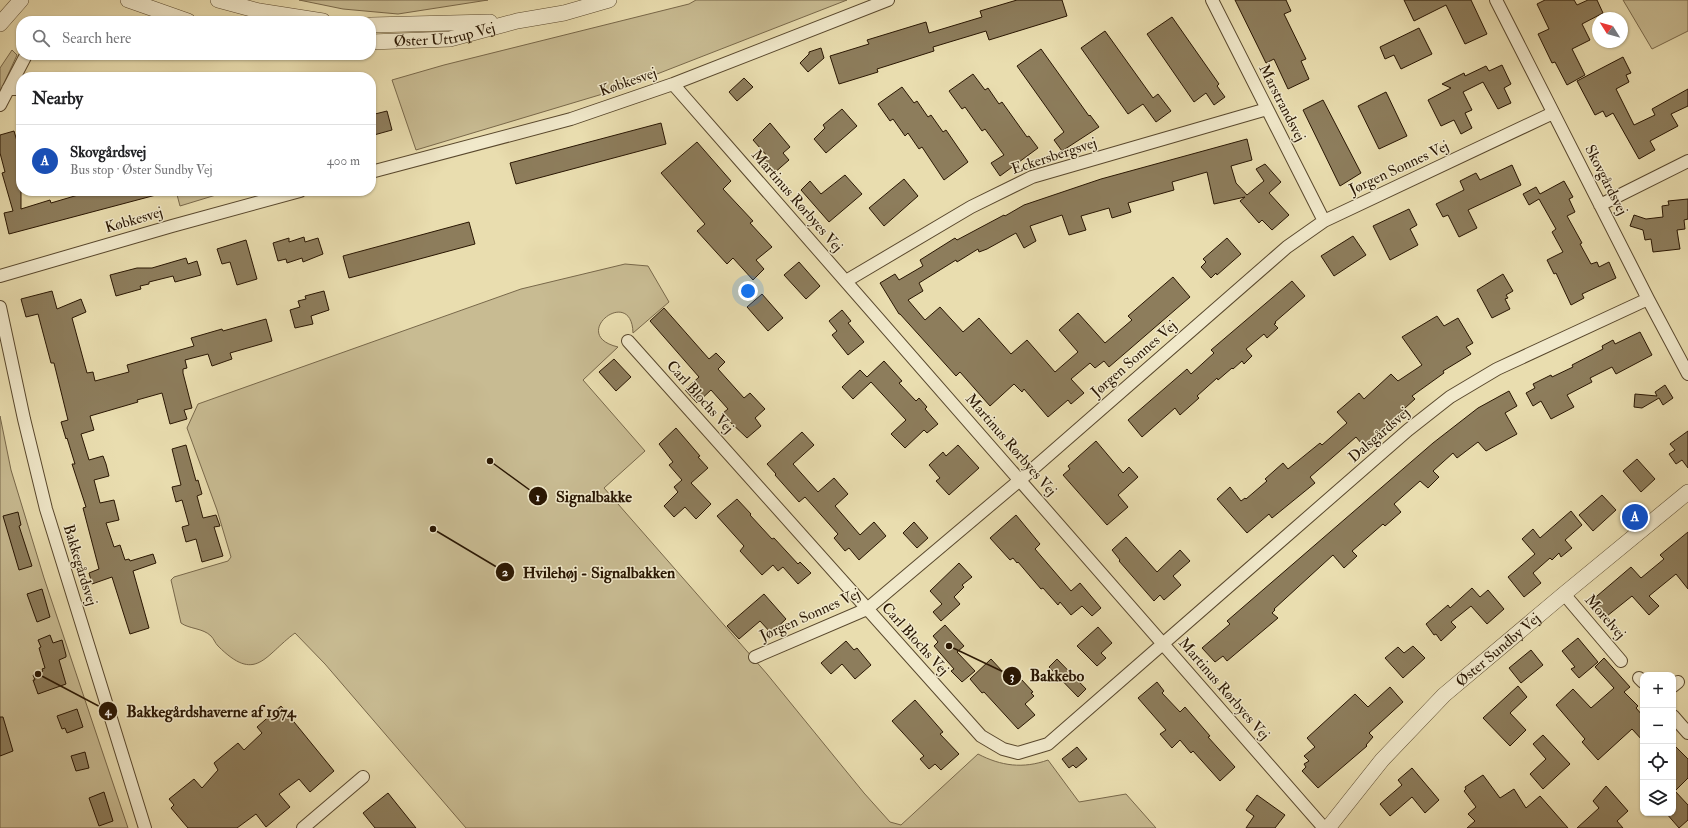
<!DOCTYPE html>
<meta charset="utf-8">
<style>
body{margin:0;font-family:"IM FELL Double Pica",serif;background:#f2f2f2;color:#202124}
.controls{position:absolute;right:12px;bottom:12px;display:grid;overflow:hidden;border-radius:8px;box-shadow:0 1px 3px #0004}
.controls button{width:36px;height:36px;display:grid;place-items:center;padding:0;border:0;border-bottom:1px solid #e0e0e0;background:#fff;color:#202124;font:20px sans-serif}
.compass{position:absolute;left:1592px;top:12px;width:36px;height:36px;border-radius:50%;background:#fff;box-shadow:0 1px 3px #0004;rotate:307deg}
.you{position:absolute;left:748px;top:291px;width:14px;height:14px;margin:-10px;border:3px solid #fff;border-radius:50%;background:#1a73e8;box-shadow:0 0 0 6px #1a73e833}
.badge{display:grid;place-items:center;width:26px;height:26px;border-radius:50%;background:#b45309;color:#fff;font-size:13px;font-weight:700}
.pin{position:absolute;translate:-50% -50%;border:2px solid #fff;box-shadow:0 1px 4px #0006}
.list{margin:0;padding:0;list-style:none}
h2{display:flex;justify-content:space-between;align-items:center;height:52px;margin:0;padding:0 16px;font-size:17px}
h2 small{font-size:13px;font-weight:400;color:#757577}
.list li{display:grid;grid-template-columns:26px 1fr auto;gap:12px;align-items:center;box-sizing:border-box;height:72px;padding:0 16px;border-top:1px solid #e0e0e0}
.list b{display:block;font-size:15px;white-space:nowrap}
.list p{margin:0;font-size:13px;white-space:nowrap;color:#757577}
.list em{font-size:13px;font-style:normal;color:#757577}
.icon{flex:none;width:22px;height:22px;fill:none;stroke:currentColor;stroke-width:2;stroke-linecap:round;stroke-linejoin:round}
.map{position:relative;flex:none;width:1688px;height:828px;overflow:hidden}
.search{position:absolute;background:#fff;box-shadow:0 1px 3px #0004;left:16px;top:16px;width:360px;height:44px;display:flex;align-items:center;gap:10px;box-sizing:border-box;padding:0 14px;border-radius:16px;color:#757577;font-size:15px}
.panel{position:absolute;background:#fff;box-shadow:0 1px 3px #0004;left:16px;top:72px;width:360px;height:124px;border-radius:16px}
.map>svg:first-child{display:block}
.green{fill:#c8bb92;stroke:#78684a}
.building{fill:#8d7d5c;stroke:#291602}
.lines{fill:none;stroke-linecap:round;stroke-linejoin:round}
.minor-casing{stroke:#59482d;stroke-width:14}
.tertiary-casing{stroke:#59482d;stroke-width:16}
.minor{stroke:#f1e9cb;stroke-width:12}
.tertiary{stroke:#f1e9cb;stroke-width:15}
.labels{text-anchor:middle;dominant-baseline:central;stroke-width:3;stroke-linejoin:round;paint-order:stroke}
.street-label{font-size:15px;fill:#291602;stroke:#f1e9cb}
.leader{fill:none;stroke:#291602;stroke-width:1.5}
.callout-dot{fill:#291602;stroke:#f1e9cb;stroke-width:1.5}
.mark-label{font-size:12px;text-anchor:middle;font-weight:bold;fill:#fff}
.callout-label{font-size:16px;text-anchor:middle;font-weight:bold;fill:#291602;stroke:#f1e9cb;stroke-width:3;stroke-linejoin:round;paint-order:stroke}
</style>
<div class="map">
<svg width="1688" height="828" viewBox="0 0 1688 828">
<rect width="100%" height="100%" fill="#e9ddaf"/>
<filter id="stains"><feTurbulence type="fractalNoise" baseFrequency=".005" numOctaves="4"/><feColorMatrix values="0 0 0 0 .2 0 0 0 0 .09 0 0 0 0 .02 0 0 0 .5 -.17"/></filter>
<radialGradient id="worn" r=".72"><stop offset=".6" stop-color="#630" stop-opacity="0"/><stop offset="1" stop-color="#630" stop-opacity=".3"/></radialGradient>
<!-- green -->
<path class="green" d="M299,0H488L398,14L343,9Z
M696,0H847L616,90L416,150L392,80L444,65L689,4Z
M1623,0H1688V31L1652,49Z
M12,50L17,55L0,92V68Z
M176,191H229L180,206Z
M625,264L648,266L669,302L633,333C632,284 567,335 618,347L583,380L645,451L604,488L767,674L864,793L890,822L901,825L978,754C1001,766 1023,769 1048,760L1079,802L1126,794L1156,828H466L325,664L295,633C264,656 256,684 218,646C215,643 214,639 211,636C203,628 189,629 181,623L171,580L174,577L228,561L231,557L217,510L187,428L198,404L521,289Z
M0,416L11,470L44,578L128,828H0Z"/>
<!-- building -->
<path class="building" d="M1017,0H1062L1067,16L989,40L986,31L933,47L934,51L877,69L878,72L839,84L830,56L869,44L867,40L926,22L929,33L982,17L980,11Z
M1235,0H1286L1291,11L1284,14L1306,59L1301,61L1309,79L1288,89L1274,59L1266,63Z
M1404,0H1471L1487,34L1465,44L1446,5L1414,21Z
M1545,0H1574L1577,5L1588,0H1597L1603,13L1582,24L1590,40L1572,49L1585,75L1567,85L1555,62L1552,63L1538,34L1549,29L1537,4Z
M1172,17L1219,84L1217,86L1225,97L1214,105L1206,93L1194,102L1147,34Z
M1419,28L1432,54L1401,69L1394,55L1385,59L1380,47Z
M1105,31L1153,98L1158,94L1171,111L1156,122L1143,104L1128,114L1081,48Z
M821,48L824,58L808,72L800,63L809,54V52Z
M1041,49L1089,116L1090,115L1099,127L1062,151L1054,140L1064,132L1017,66Z
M1623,57L1631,73L1626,75L1629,82L1616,89L1634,125L1655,115L1652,109L1688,89V106L1671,114L1678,126L1650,141L1655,150L1639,159L1613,113L1606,117L1603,111L1595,115L1577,81Z
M1502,65L1511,84L1504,88L1511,103L1498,109L1483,82L1463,92L1472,110L1465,113L1472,128L1461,134L1454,120L1441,126L1428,100L1451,88L1442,84L1464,73L1465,76L1486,66L1489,71Z
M973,74L985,90L988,88L999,104L1002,102L1027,137L1029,136L1038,148L1000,176L991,163L1004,155L985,129L982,131L965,107L962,109L949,91Z
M744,78L753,87L737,101L729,92Z
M902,87L914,103L917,101L928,117L931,115L943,132L946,130L968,162L944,180L922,147L919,149L908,133L905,136L893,119L890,121L878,104Z
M1386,92L1407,136L1379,149L1358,106Z
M1323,100L1361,173L1340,186L1303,110Z
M842,109L857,126L826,153L814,139L825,128L823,125Z
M387,111L392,130L374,135L371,125V115Z
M661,123L666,144L516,184L510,163Z
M770,123L790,147L783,153L789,160L773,174L762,162L768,157L753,140Z
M14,131L17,141L21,140V209L50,200L51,203L78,195V193L85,191H155L156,195L9,234L4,213L13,211L2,173L5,172L0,153V135Z
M1247,139L1252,160L1231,166L1236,183L1247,195L1264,181L1256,169L1265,164L1281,182L1269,193L1289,215L1272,230L1262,220L1259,223L1240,201L1245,197L1214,204L1207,172L1172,182L1174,190L1128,203L1131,212L1112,218L1109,208L1081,216L1086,230L1069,235L1062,215L1030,226L1036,241L1024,248L1016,233L987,249L979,252L978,249L957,262L956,260L919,283L923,291L908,300L925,320L940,307L963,332L979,318L1011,354L1027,340L1055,372L1078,352L1059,330L1078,313L1105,343L1132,320L1128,316L1173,277L1190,297L1109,367L1104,361L1095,368L1090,363L1071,379L1084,393L1071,404L1068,400L1048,417L1024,389L1022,392L1014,384L990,406L960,372L956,376L900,314H899L880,283L895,274L899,280L923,266L920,260L955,238L957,240L1004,215L1005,216L1024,205L1101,179Z
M697,142L731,181L723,189L753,221L750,223L772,247L756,260L764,269L753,280L733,258L727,264L697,231L705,224L661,173Z
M1512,165L1521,185L1468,210L1477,228L1459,237L1448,215L1443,217L1436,204L1464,190L1460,181L1476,173L1480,180Z
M845,175L862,194L829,222L801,190L810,181L821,194Z
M904,179L918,196L884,226L869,208Z
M1564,181L1573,197L1569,199L1575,212L1567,216L1582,243L1580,244L1591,264L1597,262L1599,267L1609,262L1616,278L1582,294L1584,298L1571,305L1556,273L1554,274L1547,260L1563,252L1552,232L1556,229L1539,199L1529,205L1523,194L1536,187L1540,194Z
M1688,199V219L1684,220L1685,229L1677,230L1680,249L1653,252L1651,239L1645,240L1643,230L1630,226L1634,215L1646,219L1663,217L1662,206L1669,205L1668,201Z
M1409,209L1417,225L1410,229L1418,245L1390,260L1373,226Z
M469,222L475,244L349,278L343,256Z
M1353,236L1366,255L1334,276L1321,256Z
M304,237L305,242L318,238L323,254L303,262L302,258L287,263L286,259L278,261L273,243L289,238V242Z
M1227,238L1241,254L1217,275L1216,273L1211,278L1201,267L1206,262L1203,259Z
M246,240L257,279L237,285L230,262L222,264L217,249Z
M186,258L188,264L197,261L201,275L175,282L173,276L149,282V284L140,286L141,289L116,296L110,275L137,268H152Z
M799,262L820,286L806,299L784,275Z
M1503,274L1513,291L1506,295L1508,298L1505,299L1510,309L1492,318L1477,290Z
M1292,281L1305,296L1275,322L1276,323L1274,324L1278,328L1267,338L1264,334L1246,349L1252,356L1244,364L1242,361L1233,369L1232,368L1218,380L1217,378L1197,396L1199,398L1180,415L1175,408L1142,437L1128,420L1187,369L1191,374L1214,353L1211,350Z
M52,291L57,309L81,299L86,312L72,318L87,373L93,372L95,381L129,372L127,365L194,346L191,338L222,329L223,331L266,319L272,341L230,353L232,359L212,366L208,354L185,360L187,368L183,369V373L192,408L184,410L187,419L170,424L162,393L137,400L138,402L90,416L94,430L81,434L89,460L103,456L106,464L109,476L94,480L100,503L114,500L119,520L106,523L114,547L120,545L125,560L129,559L130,561L153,554L156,563L133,571L149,628L130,634L112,577L92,584L89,573L99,569L83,508L86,507L72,464H75L67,438L66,439L61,422L68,420L54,363H51L38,314L26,317L21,299Z
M324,291L329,310L311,316L313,324L295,328L290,310L300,307L298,301L306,299L305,296Z
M762,294L783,318L768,331L747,307Z
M664,308L709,359L716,353L725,362L718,369L744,398L750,393L765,409L755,418L761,426L747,438L727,419L723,413L728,409L711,390L697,403L685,390L699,377L650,321Z
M842,310L851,321L848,323L864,342L848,355L832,335L837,331L829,321Z
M1437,316L1444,326L1458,318L1473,343L1466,347L1471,354L1443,371L1444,373L1412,396L1415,399L1376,434L1380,439L1367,450L1356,437L1310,477L1315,483L1272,518L1269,514L1247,533L1217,499L1230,487L1241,501L1245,498L1246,499L1267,481L1265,479L1283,463L1288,469L1320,443L1322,445L1347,423L1337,412L1359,393L1364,399L1391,374L1398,381L1422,365L1402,337Z
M1640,332L1652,355L1616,374L1612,367L1590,378L1592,382L1567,395L1574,407L1551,419L1541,401L1533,406L1526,393L1535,388L1533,384L1551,375L1552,377L1573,367L1572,365L1603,349L1602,346L1613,340L1615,344Z
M614,359L631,377L616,391L599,372Z
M884,361L902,381L899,383L916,401L919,398L927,407L925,409L938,424L927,433L924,430L905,448L891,434L906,420L871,382L853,399L842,387L860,370L867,377Z
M1665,385L1673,398L1663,405L1659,398L1642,408L1634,407L1635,394L1657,396L1655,392Z
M1509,391L1517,406L1505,413L1517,434L1486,451L1478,442L1457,458L1453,453L1433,471L1439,477L1428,488L1420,481L1394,504L1401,512L1385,526L1383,524L1352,551L1357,556L1344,568L1333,555L1274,609L1275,610L1272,613L1278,618L1227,661L1223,656L1215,662L1202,648L1230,624L1227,621L1433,443L1478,408Z
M676,428L700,456L698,457L708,468L691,483L711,504L696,519L685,507L674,517L664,506L678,492L674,487L682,480L669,465L673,462L659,444Z
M1688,431V468L1682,460L1676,464L1669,454L1675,450L1670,444Z
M802,432L814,445L793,464L818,492L834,478L848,494L835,506L860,535L874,522L886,536L859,560L849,548L845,551L834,538L838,534L805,497L799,502L775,475L776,474L767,464Z
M1096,441L1123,473L1129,467L1138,477L1118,495L1128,507L1107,525L1063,475L1070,469L1068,466Z
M186,445L196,481L198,480L202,494L197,496L203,518L216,515L220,526L214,527L223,556L202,562L196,539L186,542L182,527L189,525L182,500L176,502L172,487L181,485L172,449Z
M958,445L979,468L949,495L936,481L940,478L929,465L943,452L946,456Z
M1637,459L1655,479L1641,492L1623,471Z
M1602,495L1616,510L1593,531L1579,515Z
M737,499L751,514L750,515L772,539L774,538L798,564L800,562L811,573L798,584L783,567L778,571L773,565L762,575L740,551L744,546L717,516Z
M1571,511L1582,525L1565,540L1572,548L1561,557L1559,553L1552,560L1550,558L1533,573L1541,583L1524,597L1508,577L1535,554L1522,539L1533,529L1540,538Z
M18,512L21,525L19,526L32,566L19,570L3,516Z
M1016,515L1040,544L1035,549L1071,591L1080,583L1101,608L1092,616L1082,606L1071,615L1060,602L1058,605L1043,588L1041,589L1018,562L1017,563L1013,558L1010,560L990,538Z
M914,522L928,538L917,548L903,533Z
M1688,532V589L1676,574L1649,596L1659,606L1649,615L1632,596L1602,620L1591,608L1590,602L1631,567L1641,578L1664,559L1660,555Z
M1126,537L1157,572L1180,550L1190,561L1173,576L1181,585L1164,600L1160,595L1154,601L1119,561L1120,560L1112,550Z
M959,563L972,577L962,585L964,587L954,597L960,604L941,621L933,612L942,604L930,591Z
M1472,588L1480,597L1488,590L1504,609L1487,624L1471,606L1451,622L1456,627L1441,641L1436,634L1434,635L1426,624L1448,605L1450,608Z
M42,589L50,617L37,622L27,594Z
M764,594L786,619L771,633L760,621L739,639L727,626Z
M945,625L964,646L957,652L975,671L962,682L951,671L954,669L934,646L938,642L933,636Z
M1098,627L1112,643L1101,653L1106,658L1097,666L1077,646Z
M50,635L53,643L62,640L66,655V657L59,660L66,684L38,694L33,680H35L33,675L43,671L42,669L45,668L39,648L41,647L38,640Z
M1578,638L1598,662L1579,678L1571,669L1575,667L1562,651Z
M846,641L854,650L857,648L871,665L855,679L842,664L831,674L821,663Z
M1413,646L1425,658L1403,678L1385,658L1398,647L1404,653Z
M1531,650L1543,665L1521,683L1509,668Z
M1604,658L1630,687L1624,692L1638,706L1636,708L1643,716V741L1632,729L1598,760L1582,742L1585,739L1556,705L1573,689L1591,708L1614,688L1595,667Z
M991,659L1003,672L1009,666L1033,692L1031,693L1034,696L1025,704L1035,715L1018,729L984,692L982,693L970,679Z
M1057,659L1086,689L1078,697L1049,667Z
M1157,682L1164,691L1162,693L1180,712L1185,707L1210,736L1208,737L1235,767L1220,781L1193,751L1191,753L1180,740L1172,748L1160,734L1166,730L1138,698Z
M1518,686L1527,697L1510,713L1526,730L1510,746L1483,718Z
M1390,687L1403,702L1369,733L1373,737L1366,745L1367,746L1318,788L1302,771L1306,767L1304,764L1309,761L1304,756L1315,747L1307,738L1355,694L1368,707Z
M915,700L943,732L940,734L959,754L941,770L935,764L929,769L920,759L924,756L892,721Z
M281,706L334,771L310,792L299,779L279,794L290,807L266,827L256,814L237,828H188L171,808L174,805L169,799L194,779L202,788L218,770L214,763L238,743L244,750L262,733L257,727Z
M77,709L83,727L67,733L65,728L62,729L57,716Z
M0,717H3L13,751L0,756Z
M1543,735L1570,764L1543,789L1530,774L1546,759L1533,744Z
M1673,744L1688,759V778L1675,791L1688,805V820L1679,828L1666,813H1673Z
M1077,747L1087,759L1076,768L1073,765L1069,768L1062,759Z
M85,752L89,768L76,771L71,756Z
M1412,768L1439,800L1425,813L1412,797L1390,816L1380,804L1402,785L1398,780Z
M1483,775L1500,798L1514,789L1526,808L1540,796L1568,828H1467L1475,821L1468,814L1476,807L1464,791L1466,789L1465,787Z
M1606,786L1628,811L1617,821L1623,828H1577L1599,808L1593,801Z
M104,792L113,821L99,826L89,798Z
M388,793L416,828H375L363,813Z
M1257,795L1285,815L1275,828H1246L1254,816L1246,810Z"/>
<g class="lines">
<!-- minor casing -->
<g class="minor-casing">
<path id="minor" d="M1212,0L1324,221
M1496,0L1648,299L1688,374
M673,84L1324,828
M8,89H21
M0,105L25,57
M371,172L571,119L673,84L888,0
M1600,205L1688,161
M0,276L172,226L300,191
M846,281L971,207L1032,177L1267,109
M0,307L24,419L46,509L145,828
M628,341L981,736L1003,749L1018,753L1048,744L1408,430L1450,397L1497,369L1648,299
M1564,594L1621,661
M755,657L867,609L1027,474L1287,247L1324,221L1553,113
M1639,678L1643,682
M1673,686L1678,682
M1673,716L1688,733
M303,828L363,777"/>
</g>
<!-- tertiary casing -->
<g class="tertiary-casing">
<g id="tertiary">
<path d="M128,0L188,21"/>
<path d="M218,0L259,11L323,21"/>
<path d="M0,24L21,0"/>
<path d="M371,25L490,22"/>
<path id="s1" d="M371,42L450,39L517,21L564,13L609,0"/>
<path id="s2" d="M1328,828L1382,760L1444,695L1564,594L1688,492"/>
</g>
</g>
<!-- minor -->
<use href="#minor" class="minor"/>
<!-- tertiary -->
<use href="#tertiary" class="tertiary"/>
</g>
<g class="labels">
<!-- street labels -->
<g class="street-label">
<text stroke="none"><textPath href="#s1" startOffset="74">Øster Uttrup Vej</textPath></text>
<text transform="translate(628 82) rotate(-19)">Købkesvej</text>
<text transform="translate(1282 103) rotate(63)">Marstrandsvej</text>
<text transform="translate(1054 156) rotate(-18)">Eckersbergsvej</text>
<text transform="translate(1399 168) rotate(-25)">Jørgen Sonnes Vej</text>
<text transform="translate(1606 180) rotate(63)">Skovgårdsvej</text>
<text transform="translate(797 201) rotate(49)">Martinus Rørbyes Vej</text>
<text transform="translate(134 220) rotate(-16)">Købkesvej</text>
<text transform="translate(1134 359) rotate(-41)">Jørgen Sonnes Vej</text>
<text transform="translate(700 397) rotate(48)">Carl Blochs Vej</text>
<text transform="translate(1379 435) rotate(-41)">Dalsgårdsvej</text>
<text transform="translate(1011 445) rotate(49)">Martinus Rørbyes Vej</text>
<text transform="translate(80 565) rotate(73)">Bakkegårdsvej</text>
<text transform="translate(810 615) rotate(-24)">Jørgen Sonnes Vej</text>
<text transform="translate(1605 617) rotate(49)">Morelvej</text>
<text transform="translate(915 639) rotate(48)">Carl Blochs Vej</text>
<text stroke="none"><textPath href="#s2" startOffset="247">Øster Sundby Vej</textPath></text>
<text transform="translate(1224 689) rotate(49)">Martinus Rørbyes Vej</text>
</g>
</g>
<!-- callouts -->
<path class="leader" d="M490 461L538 496M433 529L505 572M949 646L1012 676M38 674L108 711"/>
<g class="callout-dot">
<circle cx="490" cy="461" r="4"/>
<circle cx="433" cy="529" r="4"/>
<circle cx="949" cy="646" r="4"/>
<circle cx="38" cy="674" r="4"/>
<circle cx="538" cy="496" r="10"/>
<circle cx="505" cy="572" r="10"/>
<circle cx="1012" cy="676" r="10"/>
<circle cx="108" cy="711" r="10"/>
</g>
<g class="mark-label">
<text x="538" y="501">1</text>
<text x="505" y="576">2</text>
<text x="1012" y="680">3</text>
<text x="108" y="715">4</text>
</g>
<g class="callout-label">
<text x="594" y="502">Signalbakke</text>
<text x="599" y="578">Hvilehøj - Signalbakken</text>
<text x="1057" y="681">Bakkebo</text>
<text x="211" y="717">Bakkegårdshaverne af 1974</text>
</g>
<rect width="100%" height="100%" filter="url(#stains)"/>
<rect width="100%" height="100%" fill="url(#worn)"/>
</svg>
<div class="controls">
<button>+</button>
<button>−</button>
<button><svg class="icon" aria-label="locate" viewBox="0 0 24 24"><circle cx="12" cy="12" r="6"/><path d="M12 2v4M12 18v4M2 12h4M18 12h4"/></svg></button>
<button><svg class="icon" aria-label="layers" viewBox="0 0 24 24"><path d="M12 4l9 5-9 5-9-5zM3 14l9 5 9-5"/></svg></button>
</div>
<svg class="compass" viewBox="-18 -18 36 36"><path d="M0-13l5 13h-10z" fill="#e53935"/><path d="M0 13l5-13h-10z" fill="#757577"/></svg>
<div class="you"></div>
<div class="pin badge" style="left:1635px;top:517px;background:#1a4fb4">A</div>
<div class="search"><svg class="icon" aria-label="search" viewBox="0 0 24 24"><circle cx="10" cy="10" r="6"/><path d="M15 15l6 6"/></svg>Search here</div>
<section class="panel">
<h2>Nearby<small></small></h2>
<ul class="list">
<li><span class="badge" style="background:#1a4fb4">A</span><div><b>Skovgårdsvej</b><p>Bus stop · Øster Sundby Vej</p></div><em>400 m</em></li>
</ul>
</section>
</div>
